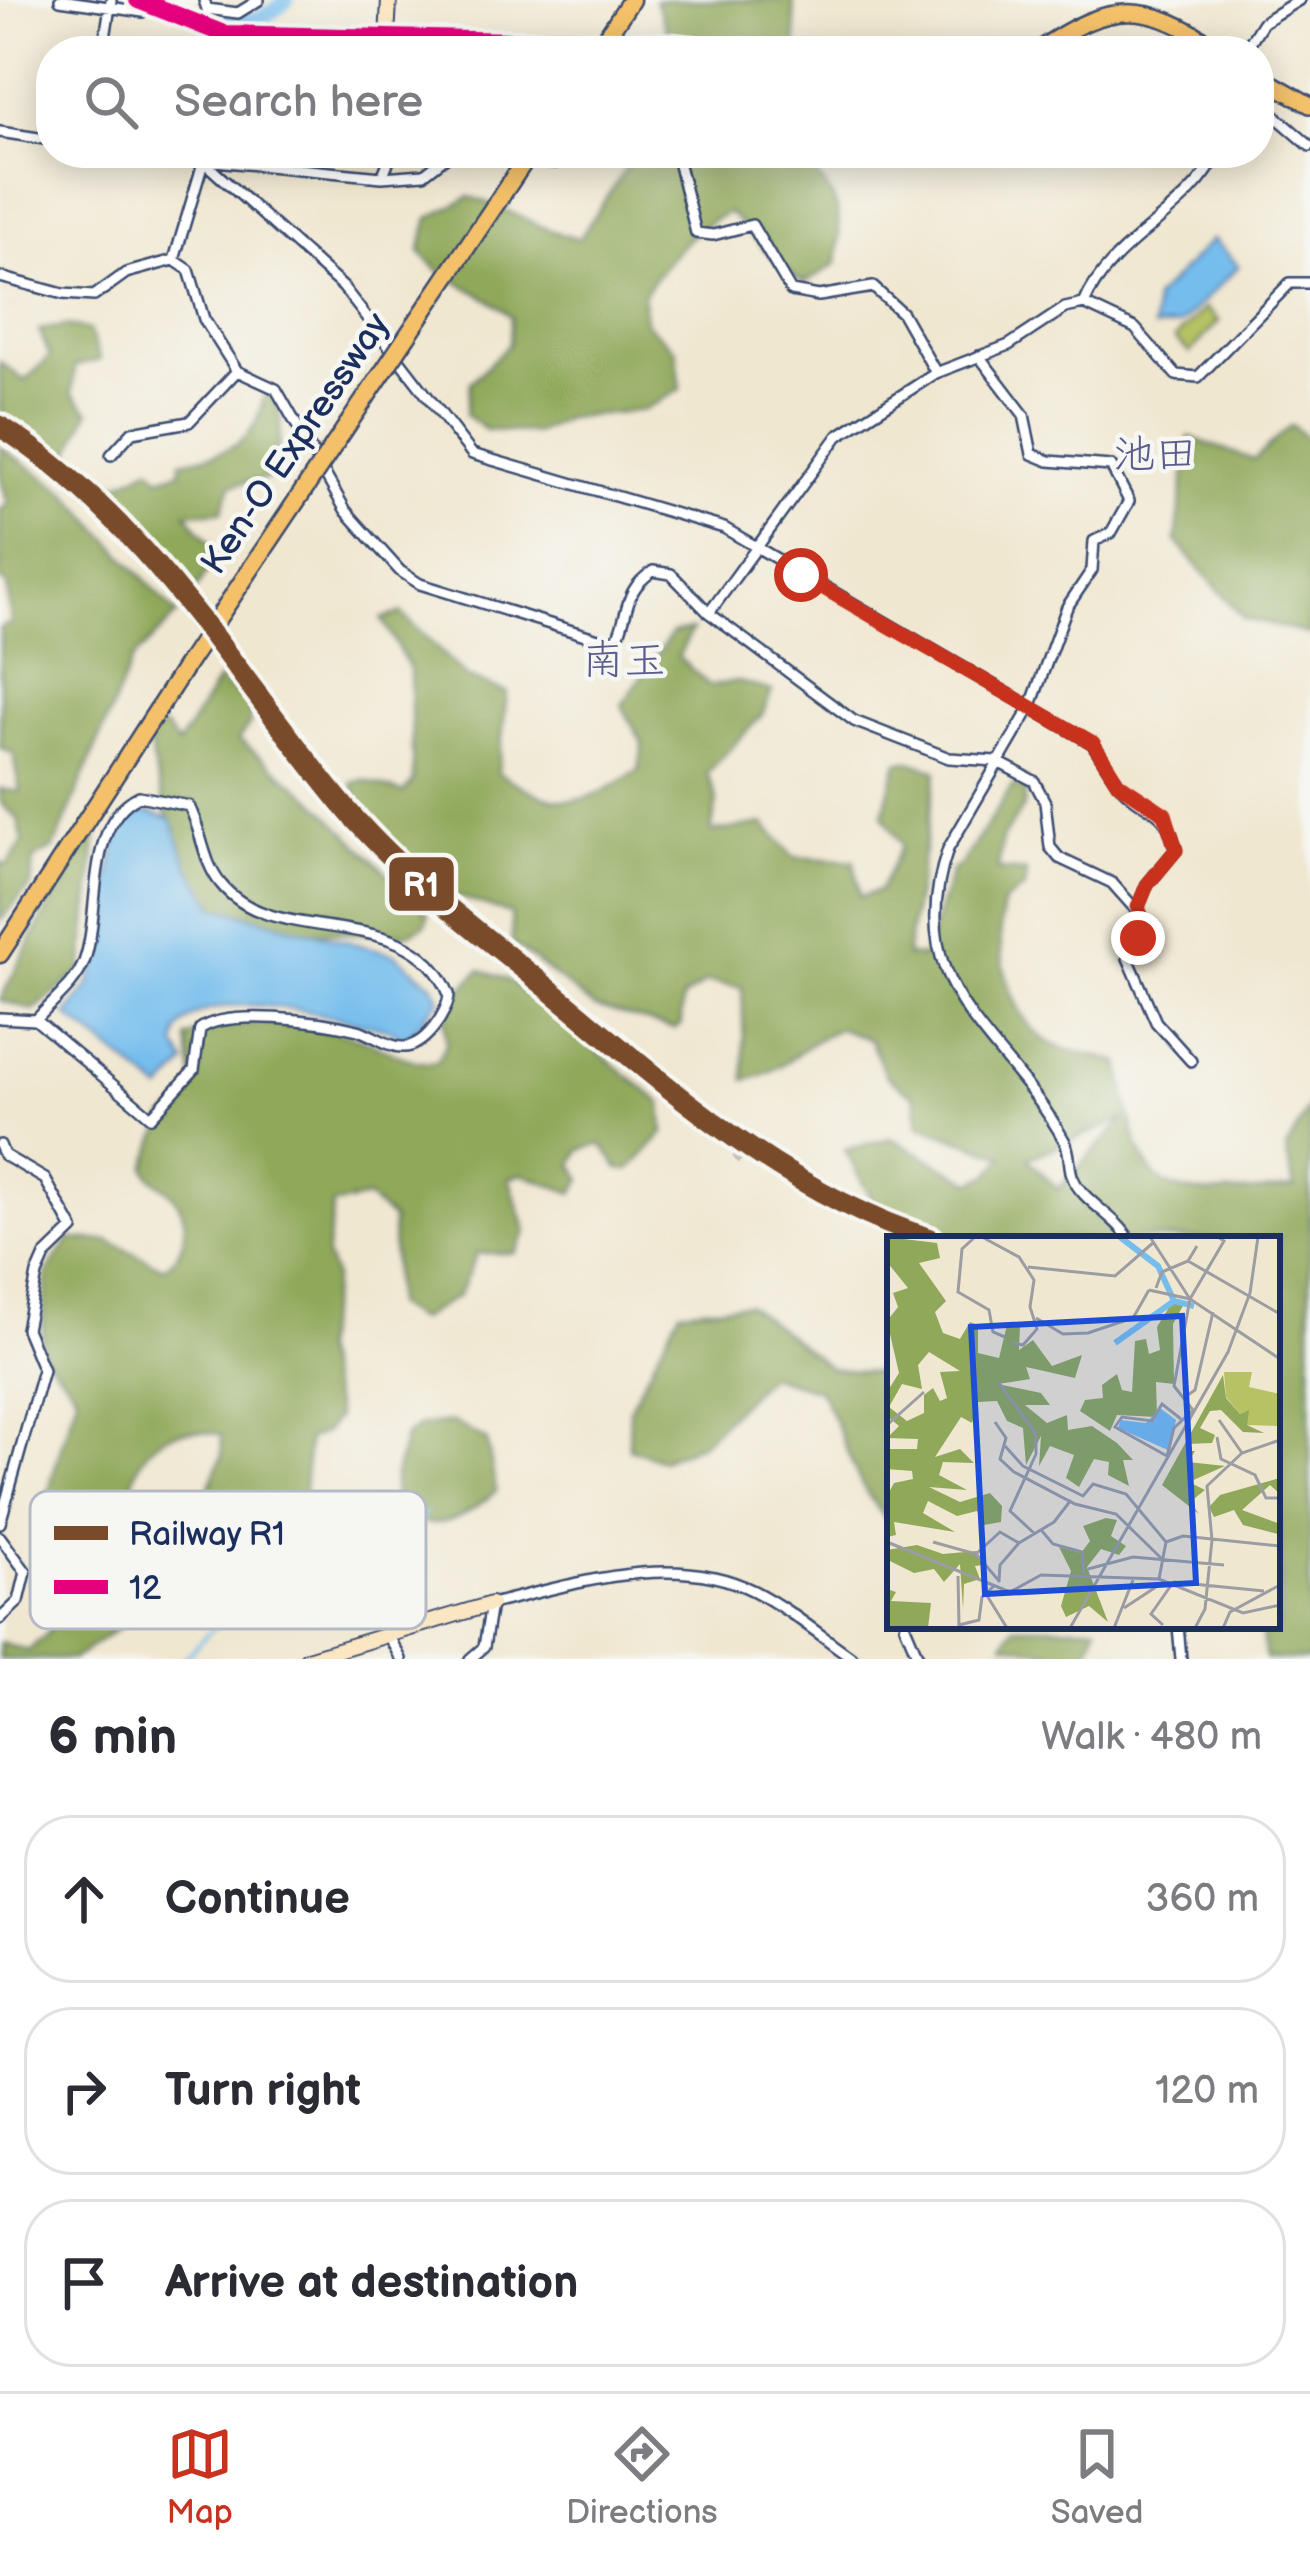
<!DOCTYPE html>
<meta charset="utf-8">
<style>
body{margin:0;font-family:"Balsamiq Sans","Klee One",sans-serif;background:#f2f2f3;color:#2b2b33}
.stop{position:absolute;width:36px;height:36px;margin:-27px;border:9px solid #c8321e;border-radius:50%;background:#fff}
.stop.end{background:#c8321e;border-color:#fff;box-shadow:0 3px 12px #0008}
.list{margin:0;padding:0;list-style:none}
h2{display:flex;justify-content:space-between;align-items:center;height:156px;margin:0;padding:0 48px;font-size:51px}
h2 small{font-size:39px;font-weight:400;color:#7c7c81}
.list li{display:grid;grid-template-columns:78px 1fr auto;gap:36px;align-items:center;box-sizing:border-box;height:168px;margin:0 24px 24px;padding:0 24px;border:3px solid #e1e1e2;border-radius:48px}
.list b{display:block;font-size:45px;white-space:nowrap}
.list em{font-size:39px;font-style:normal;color:#7c7c81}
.icon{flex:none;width:66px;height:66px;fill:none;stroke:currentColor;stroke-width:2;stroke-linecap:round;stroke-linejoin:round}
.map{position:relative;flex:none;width:1310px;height:1659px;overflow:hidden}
.search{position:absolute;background:#fff;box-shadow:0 6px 30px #0003;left:36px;right:36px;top:36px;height:132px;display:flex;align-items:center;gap:30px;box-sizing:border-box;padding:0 42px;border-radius:48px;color:#7c7c81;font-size:45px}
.sheet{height:732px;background:#fff}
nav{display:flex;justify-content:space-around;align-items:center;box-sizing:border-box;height:168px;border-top:3px solid #e1e1e2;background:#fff;font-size:33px;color:#7c7c81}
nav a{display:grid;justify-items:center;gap:6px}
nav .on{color:#c8321e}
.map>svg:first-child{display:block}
.green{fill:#b6c264;stroke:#687861;stroke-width:3}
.forest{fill:#90a85a;stroke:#566c5c;stroke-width:3;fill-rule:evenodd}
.water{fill:#75bded;stroke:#4876a6;stroke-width:3}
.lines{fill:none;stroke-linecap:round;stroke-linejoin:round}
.stream{stroke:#75bded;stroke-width:3}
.river{stroke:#75bded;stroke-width:15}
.street-tunnel{stroke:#c5c2b9;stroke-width:9;stroke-dasharray:9 4.5;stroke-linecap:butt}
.street-casing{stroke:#3b4b6f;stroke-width:14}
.secondary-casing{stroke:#3b4b6f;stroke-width:18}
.primary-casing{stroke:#3b4b6f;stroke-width:20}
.highway-casing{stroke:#3b4b6f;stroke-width:21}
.street{stroke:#fff;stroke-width:9}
.secondary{stroke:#fbe6c3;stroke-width:14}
.primary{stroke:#f4c16a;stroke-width:15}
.highway{stroke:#f4c16a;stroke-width:16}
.highway-bridge-casing{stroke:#3b4b6f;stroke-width:21;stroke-linecap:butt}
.highway-bridge{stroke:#f4c16a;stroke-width:16}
.bus-1-casing{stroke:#f6f6f2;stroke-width:27}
.bus-1{stroke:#e5007d;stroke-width:18}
.rail-1-casing{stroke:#f6f6f2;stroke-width:30}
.rail-1{stroke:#7a4b2a;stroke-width:21}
.route{stroke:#c8321e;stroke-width:15}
.labels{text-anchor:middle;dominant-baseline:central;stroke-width:9;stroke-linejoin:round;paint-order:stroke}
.street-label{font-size:36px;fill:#1b2f5e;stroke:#f6f6f2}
.quarter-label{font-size:42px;fill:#5a5c8c;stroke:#f6f6f2}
.inset-river{fill:none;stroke:#75bded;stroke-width:6}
.inset-road{fill:none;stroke:#9b9da2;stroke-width:3}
.view{fill:#1d4ed8;fill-opacity:0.15;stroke:#1d4ed8;stroke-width:6}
.inset-edge{fill:none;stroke:#1b2f5e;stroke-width:6}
.key{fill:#f6f6f2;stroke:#b4bac6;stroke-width:3}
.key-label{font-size:33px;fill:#1b2f5e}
.line-badge{stroke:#f6f6f2;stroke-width:4.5}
.badge-label{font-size:33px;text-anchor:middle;font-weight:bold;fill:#fff}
</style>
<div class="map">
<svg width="1310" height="1659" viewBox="0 0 1310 1659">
<rect width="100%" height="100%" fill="#f6f6f2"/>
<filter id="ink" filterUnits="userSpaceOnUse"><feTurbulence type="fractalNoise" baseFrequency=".00833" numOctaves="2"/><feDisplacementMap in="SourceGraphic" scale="24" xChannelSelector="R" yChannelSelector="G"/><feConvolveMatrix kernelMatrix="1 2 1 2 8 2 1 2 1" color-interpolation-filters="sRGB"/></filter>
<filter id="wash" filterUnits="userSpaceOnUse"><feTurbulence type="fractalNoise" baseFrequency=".004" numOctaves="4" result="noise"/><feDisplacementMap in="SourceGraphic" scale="48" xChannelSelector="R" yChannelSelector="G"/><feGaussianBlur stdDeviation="2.7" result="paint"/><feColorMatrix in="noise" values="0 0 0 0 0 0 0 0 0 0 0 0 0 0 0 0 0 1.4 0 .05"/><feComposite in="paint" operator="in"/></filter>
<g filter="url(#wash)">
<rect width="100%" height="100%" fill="#f0e7d0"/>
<!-- green -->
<path class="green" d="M1205,308L1219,321L1190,353L1175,339Z"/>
<!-- forest -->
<path class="forest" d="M655,0H793L797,51H675Z
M636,153H794C838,195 843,204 837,263L805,283C772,265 757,235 728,212C690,230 666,261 643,295L646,323L676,350L681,389L644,410L566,418L536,433L486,430L466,415L470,383L509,344L511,317C476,284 449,288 420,251L429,218L469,197C509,207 539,231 579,239Z
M67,326L89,330L100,360L75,366L72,394L89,411L69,457C106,487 108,493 150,467L160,478L181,471V461C234,451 252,448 266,391C292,412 276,450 271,478L231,485L222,511L186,513L218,553L195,592L88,482L0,419V362L25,381L50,356L39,330Z
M1291,425L1310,441V634L1244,619L1176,541L1189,437L1254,460Z
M0,447L66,492L177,615L132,660L54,848L34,859L31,885L0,921V862L7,865L23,842L18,819L0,803V789L20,792L14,754L0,748V628L11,623L7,584L0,581V510L8,504L0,478Z
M401,613L466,677L507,693L498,773C562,811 577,810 639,770L643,745L622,705L672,633L692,630L678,657L710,686L737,681L772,691L762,715L707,773L717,800L711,832L764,824L794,857L854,861L860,897L880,890L902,845L883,815L898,762L910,761L937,771L906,956L923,957L952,870L961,865L1013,785L1025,790L1024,806L1002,839L998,870L1026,872L1024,889L1004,902C992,942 1009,1018 1047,1041C1066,1053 1098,1056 1120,1062C1142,1203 1156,1200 1294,1188L1286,1150L1310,1105V1659H1266L1260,1626H1277C1277,1590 1286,1545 1277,1512V1239H943C879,1219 876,1209 845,1150L891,1138L972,1182L990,1174L1004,1156L919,1125L915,1096L886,1076L870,1040L840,1028C799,1044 788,1071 745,1080L742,987L706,982L682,999L681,1024L675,1029L594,1007L512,943L511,914L444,892L364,819L352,783L363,780L403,793L413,782L410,670L382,619ZM1126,1118L1058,1189L1029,1160V1158Z
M218,680L250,704V724L238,739L311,797L428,914L426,924L408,934C349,931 269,940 216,907C190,891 173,838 166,810C159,783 147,755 151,728L165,727L178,745Z
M99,811L82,971L34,1010L0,1000Z
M480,970L508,980L662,1103L664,1133L630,1170L619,1169L602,1144L580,1150L573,1164L582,1180L573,1193L522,1174L509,1178L527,1232L515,1253H477L458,1296L418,1320L394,1306L392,1219L367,1198L333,1205L326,1256L334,1276L320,1350L337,1417L325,1432L308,1439L303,1505L295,1518C254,1536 229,1538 206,1495L222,1456L221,1435C163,1420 134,1450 129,1504L157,1514L152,1535L124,1555L122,1567L154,1589L151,1606L73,1659H0V1643L28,1651L49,1632L59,1609C18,1557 60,1453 77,1396C69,1379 46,1363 42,1350C41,1346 46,1276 48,1272C52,1261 64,1249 70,1239L109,1241L164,1268C186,1251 193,1219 173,1196C163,1184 152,1183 146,1167L165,1118L187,1098L194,1081L187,1038C234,1015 306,1023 356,1037C382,1045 411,1067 437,1062L446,1044L444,1007Z
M747,1304L830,1368L890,1375V1522C851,1485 846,1435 819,1390L768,1375L702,1443L662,1460L629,1448L630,1407L680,1310Z
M453,1422L487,1441L496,1491C465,1518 437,1535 396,1514L394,1480L405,1436L419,1426Z
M1015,1626H1097L1086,1659L1004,1643Z"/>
<!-- water -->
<path class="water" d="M1213,239L1239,266L1179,325L1154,328V299Z
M148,812L171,819L188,865L215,907L395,954L434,986L440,999L411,1033L400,1037L392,1030C341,1020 209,978 178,1032L176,1046L186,1064L162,1091L67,1015L91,983L119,825L133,814Z"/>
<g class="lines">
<!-- stream -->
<path class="stream" d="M183,1659L221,1620L282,1583L310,1555L370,1568L393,1562L425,1512"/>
<!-- river -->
<path class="river" d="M195,17C229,26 260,26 287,0"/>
</g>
</g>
<g filter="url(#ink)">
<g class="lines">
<!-- street-tunnel -->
<path class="street-tunnel" d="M735,1160L757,1143"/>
<!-- street casing -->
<g class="street-casing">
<path id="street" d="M60,0L143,12L148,5
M204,0L207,9L238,13L259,0
M1249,44L1263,22L1299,0
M103,51L111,0
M1259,102L1310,146
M0,132L51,140
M132,153L382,177L424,174L451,153
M482,153L555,163L574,153
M676,153L696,233L713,235L752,225L791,291L819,296L873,287L902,313L936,373
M205,163L343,287L472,454L724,528L1092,743C1102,756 1110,773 1120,785C1147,816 1165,801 1176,850L1147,885L1138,907
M382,177L392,153
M174,260L206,153
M0,277L63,294L94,296L126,273L174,260L189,270L204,319L237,371L276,389L346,511L400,571L420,584L608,642L617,639C630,610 623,591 653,571L671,574L709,613L854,721L949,758L996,761L1034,781L1045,802L1050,847L1059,858L1112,883L1145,920L1128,958L1156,1022L1191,1061
M1084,304C1110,241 1189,213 1218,153
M979,356L1024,415L1032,454L1049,461L1111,466L1129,501L1111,533L1094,541L1092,570L1067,607L1030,708L948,849C899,993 1007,1035 1065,1142C1071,1154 1068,1167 1073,1178C1082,1201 1116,1216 1129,1239
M111,455L132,432L189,422L237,371
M709,613L838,436L936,373L1009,345L1065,308L1084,304L1135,328L1176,375L1198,377L1290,283H1310
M0,1018L36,1020L151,1117L194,1070L200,1029C227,1008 322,1021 358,1030C371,1034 389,1047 402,1047C423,1049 449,1012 449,994C410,898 276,952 221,884C203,863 202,831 189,806L139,796C84,823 102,913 84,962C76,984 51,1003 36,1020
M0,1145L4,1155L45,1179L73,1229L45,1256L37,1274L26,1329L43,1370L0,1523
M0,1537L26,1572L19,1601L0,1619
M905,1626L919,1659
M1178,1626L1181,1659
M387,1633L401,1659
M470,1659L484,1647L491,1604C572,1585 674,1550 754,1591C789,1609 822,1637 854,1659"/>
</g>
<!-- secondary casing -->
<g class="secondary-casing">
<path id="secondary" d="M387,39L389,0
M307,1659L491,1604"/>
</g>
<!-- primary casing -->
<g class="primary-casing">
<path id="primary" d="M138,0L224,34L671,45L728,51
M1037,51C1110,0 1148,0 1221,51
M1259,76L1310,105"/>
</g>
<!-- highway casing -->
<g class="highway-casing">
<path id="highway" d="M619,18L631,0
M0,954L189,661"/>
</g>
<!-- street -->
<use href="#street" class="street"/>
<!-- secondary -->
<use href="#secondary" class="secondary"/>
<!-- primary -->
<use href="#primary" class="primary"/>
<!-- highway -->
<use href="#highway" class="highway"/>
<!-- highway-bridge casing -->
<g class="highway-bridge-casing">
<path id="highway-bridge" d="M597,51L619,18
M189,661L530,153"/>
</g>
<!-- highway-bridge -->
<use href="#highway-bridge" class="highway-bridge"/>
<!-- bus-1 casing -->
<g class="bus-1-casing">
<path id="bus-1" d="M138,0L224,34L671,45L728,51"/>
</g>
<!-- bus-1 -->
<use href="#bus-1" class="bus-1"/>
<!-- rail-1 casing -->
<g class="rail-1-casing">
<path id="rail-1" d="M0,426C149,521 231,670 341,803C399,873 474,928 544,985C665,1084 779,1191 931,1239"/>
</g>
<!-- rail-1 -->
<use href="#rail-1" class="rail-1"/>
</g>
</g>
<g class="lines" filter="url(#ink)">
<!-- route -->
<path class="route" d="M801,575L1093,743L1118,783L1165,814L1176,850L1147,885L1138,907L1145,926L1138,938"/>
</g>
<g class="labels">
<!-- street labels -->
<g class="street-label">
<text transform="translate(296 444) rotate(-56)">Ken-O Expressway</text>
</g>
<!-- quarter labels -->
<g class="quarter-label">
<text x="1155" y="455">池田</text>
<text x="624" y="661">南玉</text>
</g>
</g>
<!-- overview -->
<g transform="translate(887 1236)">
<rect width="393" height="393" fill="#f0e7d0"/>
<path d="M337,136H365L362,151L393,158V190L360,189V175L353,178L339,161Z" fill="#b6c264"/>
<path d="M0,1L50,7L53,22L32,27L59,65L48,76L56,97L73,103L83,86L91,89V117L112,122L120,89L133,91L132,114L146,104L165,130L195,119L188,142L139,131L143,143L111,148L154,157L163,169H138L160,187L180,179L181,194L205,190L230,207L246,224H236L242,250L221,239L222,226L207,223L192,251L179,242L187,219L163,210L152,230L154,200L139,229L136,192L120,185L110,165L91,166L85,187L74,181L48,221L73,213L87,227L56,226L52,239L80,254L42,251L73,266L103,257L115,270L114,286L97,289L90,275L70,280L41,265L36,277L68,296L7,286L9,299L0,301V260L7,247L26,243L25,235L0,233V213H30L31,203L0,202L12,190L0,180V156L12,137L0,85L11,71L6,57L21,52L0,26ZM42,116L73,135L53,136L60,162L53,165L46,152L37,159V177L20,185L2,171L15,148L35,153L31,129ZM298,66L286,88L287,148L269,146L270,181L230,179L223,195L193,175L198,164L216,162L215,149L230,138L235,154L245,156L248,105L259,103L262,118L273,114L270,91L284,68ZM336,139L339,162L353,178L362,174L360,189L377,197L356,196L334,174L323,175L313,192L328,199L325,207L300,208L299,215H308L301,226L338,230L302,246L318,254L303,266L312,278L275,249ZM393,242V258L383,249L355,274L393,288L391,298L356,289L347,274L327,281L322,271L333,259ZM219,282L230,284L224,300L239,310L232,319L214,313L200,331L221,386L202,370L179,381L174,370L184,335L172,311L194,317L203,305L196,290ZM30,309L56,318L90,315L96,329L88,330L93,343L77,348L76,373L73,328L57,346L47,333L27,337L1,324L0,314ZM0,353L9,356L4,365L44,367L41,392H0Z" fill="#90a85a" fill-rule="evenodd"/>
<path d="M273,172L289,184L283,215L231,192L234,184L259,187Z" fill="#75bded"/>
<path class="inset-river" d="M233,1L271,30L287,65L307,70M228,107L287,65"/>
<path class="inset-road" d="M88,1L75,13L71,56L102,74L106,96L118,101M95,1L132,21L147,44L143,71L150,93L136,109L126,107M263,1L303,63L393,123M301,25L393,78M141,31L228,40L267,6M269,52L275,36L301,25L310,10M262,54L303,63L287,150L306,174L287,192L280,220L228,191L235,181L265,185L275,168L294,183M303,63L337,5L331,1M149,82L176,98L201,97L246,82L262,54M112,147L149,198V218L123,275L148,298M298,161L308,154L326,76M332,184L355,217M108,186L119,202L113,223L127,236L188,268L229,278L274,322M0,189L37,156M330,201L334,223L368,239L379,262H393M118,210L136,230L196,260L206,248L239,258L279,306L272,343M155,295L166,308L195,316L197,338M0,306L123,356L154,339L272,343L356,377L393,369M46,306L89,318L113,346M279,306L296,300L393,310M89,318L113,296L132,307M201,333L246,321L337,329M71,340L72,389L92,384L95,361L107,350M112,345L113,329L132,307L167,286L184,264M286,346L377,355M99,358L120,392M237,372L275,347M276,389L264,378L285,348M183,392L341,116L363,57L371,1M227,392L246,344M308,392L318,373L325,304L320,250L355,217L393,204M336,392L343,376L393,349"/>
<path class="view" d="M295,80L309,347L98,358L84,91Z"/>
<rect width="393" height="393" class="inset-edge"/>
</g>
<!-- legend -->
<rect x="30" y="1491" width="396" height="138" rx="18" class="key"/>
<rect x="54" y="1526" width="54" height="14" fill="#7a4b2a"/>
<rect x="54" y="1580" width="54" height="14" fill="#e5007d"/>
<g class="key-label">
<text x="129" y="1545">Railway R1</text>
<text x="129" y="1599">12</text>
</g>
<rect class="line-badge" x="387" y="855" width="69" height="58" rx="12" fill="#7a4b2a"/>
<g class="badge-label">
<text x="421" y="896">R1</text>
</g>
</svg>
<div class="stop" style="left:801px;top:575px"></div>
<div class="stop end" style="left:1138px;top:938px"></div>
<div class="search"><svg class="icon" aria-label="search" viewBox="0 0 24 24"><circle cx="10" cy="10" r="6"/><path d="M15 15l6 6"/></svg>Search here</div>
</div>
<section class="sheet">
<h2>6 min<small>Walk · 480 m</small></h2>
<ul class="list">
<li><svg class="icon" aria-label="ahead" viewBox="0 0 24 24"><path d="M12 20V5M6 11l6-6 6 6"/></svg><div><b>Continue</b></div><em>360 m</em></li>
<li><svg class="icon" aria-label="right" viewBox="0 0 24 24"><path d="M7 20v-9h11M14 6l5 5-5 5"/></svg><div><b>Turn right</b></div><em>120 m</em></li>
<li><svg class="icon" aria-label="arrive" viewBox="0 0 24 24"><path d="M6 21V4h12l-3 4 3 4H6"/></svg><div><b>Arrive at destination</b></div></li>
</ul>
</section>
<nav>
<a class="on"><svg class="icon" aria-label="map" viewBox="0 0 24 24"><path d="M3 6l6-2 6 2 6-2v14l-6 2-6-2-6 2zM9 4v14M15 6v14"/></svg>Map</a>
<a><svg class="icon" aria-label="directions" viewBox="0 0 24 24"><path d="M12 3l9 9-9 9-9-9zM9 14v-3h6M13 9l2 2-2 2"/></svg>Directions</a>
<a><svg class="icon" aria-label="saved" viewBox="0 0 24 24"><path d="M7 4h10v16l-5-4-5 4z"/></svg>Saved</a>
</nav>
